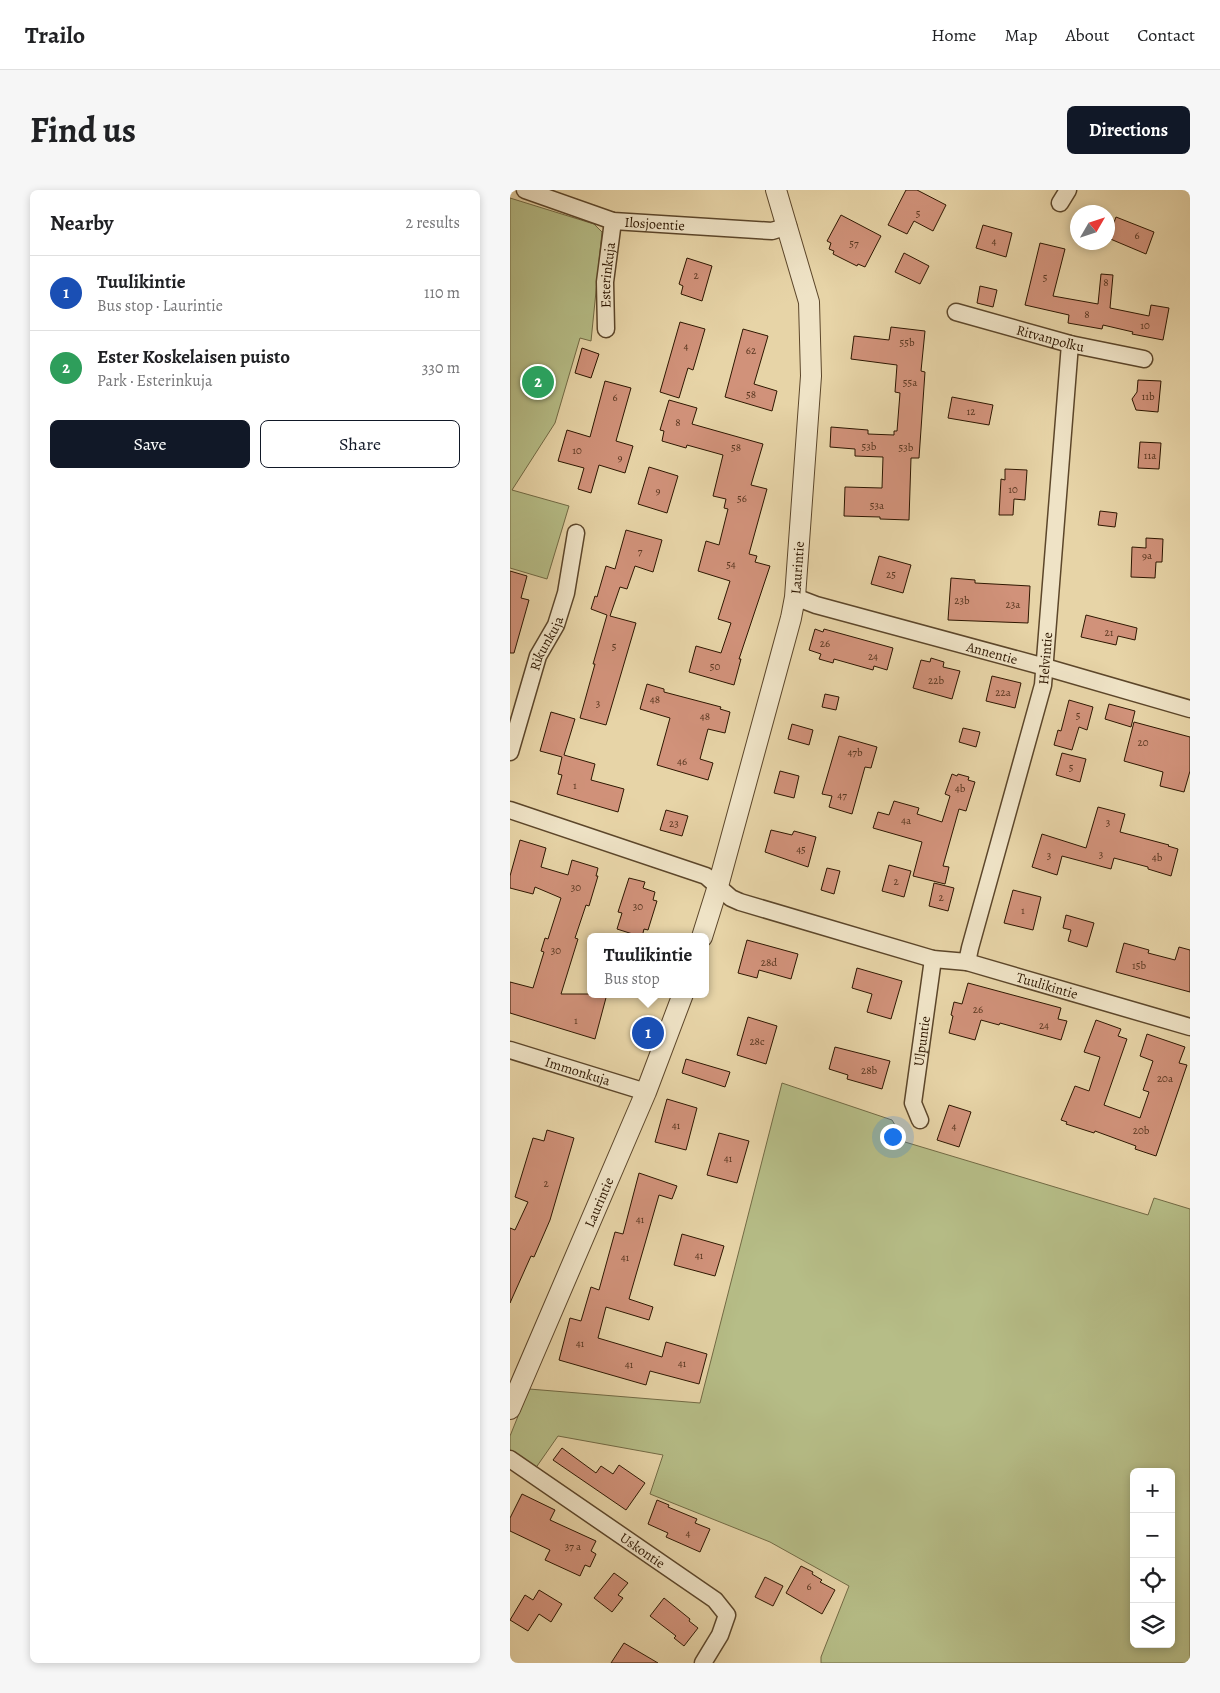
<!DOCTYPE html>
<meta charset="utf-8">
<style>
body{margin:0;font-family:Alegreya,serif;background:#f6f6f6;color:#202124}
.controls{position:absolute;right:15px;bottom:15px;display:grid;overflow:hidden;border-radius:8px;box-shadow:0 2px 8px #0003}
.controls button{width:45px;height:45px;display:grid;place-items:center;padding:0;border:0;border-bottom:1px solid #e0e0e0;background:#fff;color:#202124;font:25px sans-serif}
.compass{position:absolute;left:560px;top:15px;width:45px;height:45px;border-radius:50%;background:#fff;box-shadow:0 2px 8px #0003;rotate:51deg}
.you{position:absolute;left:382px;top:946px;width:18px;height:18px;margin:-12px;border:4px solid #fff;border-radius:50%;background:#1a73e8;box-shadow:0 0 0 8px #1a73e833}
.badge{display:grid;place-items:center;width:32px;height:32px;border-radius:50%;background:#111827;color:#fff;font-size:16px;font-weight:700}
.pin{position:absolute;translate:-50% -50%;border:2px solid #fff;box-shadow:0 1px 5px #0006}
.popup{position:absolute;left:77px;top:743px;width:122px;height:65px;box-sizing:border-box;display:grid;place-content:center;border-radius:8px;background:#fff;filter:drop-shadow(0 1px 4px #0005);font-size:16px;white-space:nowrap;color:#757577}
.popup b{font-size:19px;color:#202124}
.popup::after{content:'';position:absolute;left:50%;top:100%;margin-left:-10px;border:10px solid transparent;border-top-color:#fff}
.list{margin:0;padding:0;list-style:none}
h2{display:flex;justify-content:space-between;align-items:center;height:65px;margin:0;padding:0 20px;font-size:21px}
h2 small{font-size:16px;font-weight:400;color:#757577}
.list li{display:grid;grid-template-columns:32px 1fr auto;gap:15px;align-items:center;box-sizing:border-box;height:75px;padding:0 20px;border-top:1px solid #e0e0e0}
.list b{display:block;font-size:19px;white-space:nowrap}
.list p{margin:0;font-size:16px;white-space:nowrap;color:#757577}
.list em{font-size:16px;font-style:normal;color:#757577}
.actions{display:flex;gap:10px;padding:15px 20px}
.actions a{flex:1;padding:11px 0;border:1px solid #111827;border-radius:8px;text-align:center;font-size:18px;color:#111827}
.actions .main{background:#111827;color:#fff}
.icon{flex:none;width:28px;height:28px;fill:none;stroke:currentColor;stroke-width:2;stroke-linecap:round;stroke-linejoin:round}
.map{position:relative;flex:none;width:680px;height:1473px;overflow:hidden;border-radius:8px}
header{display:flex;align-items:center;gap:30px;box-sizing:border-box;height:70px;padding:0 25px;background:#fff;border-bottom:1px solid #e0e0e0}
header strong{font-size:24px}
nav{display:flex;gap:28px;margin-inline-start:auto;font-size:18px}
.intro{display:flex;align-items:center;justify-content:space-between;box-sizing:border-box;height:120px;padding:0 30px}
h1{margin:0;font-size:35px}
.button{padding:12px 22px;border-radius:8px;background:#111827;color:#fff;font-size:18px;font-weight:700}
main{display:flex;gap:30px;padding:0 30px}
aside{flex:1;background:#fff;border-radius:8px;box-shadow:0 2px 8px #0003}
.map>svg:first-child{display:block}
.green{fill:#b6bd87;stroke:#726a44;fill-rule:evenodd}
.building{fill:#d1927a;stroke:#2e1701}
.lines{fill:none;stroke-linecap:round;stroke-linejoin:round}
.minor-casing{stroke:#5c462a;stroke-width:19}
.tertiary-casing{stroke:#5c462a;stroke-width:22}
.minor{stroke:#efe3c6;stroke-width:16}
.tertiary{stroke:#efe3c6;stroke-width:20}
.labels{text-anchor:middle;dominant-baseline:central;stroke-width:4;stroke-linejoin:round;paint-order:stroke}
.number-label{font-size:11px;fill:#57361f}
.street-label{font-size:14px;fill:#2e1701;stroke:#efe3c6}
</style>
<header>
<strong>Trailo</strong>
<nav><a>Home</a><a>Map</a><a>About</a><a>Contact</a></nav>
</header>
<div class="intro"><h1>Find us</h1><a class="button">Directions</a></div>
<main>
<aside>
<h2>Nearby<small>2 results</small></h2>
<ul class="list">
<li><span class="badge" style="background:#1a4fb4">1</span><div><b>Tuulikintie</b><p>Bus stop · Laurintie</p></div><em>110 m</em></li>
<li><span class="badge" style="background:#2e9e5b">2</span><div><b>Ester Koskelaisen puisto</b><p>Park · Esterinkuja</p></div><em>330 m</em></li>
</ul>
<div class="actions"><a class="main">Save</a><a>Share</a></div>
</aside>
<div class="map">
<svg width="680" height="1473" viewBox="0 0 680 1473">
<rect width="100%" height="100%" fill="#e7d4a7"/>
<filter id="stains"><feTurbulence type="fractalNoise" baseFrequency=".004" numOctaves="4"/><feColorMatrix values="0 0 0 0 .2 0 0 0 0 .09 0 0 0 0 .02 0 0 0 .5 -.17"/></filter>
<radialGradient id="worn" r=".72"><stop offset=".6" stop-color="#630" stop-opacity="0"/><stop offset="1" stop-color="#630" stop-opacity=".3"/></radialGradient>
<!-- green -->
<path class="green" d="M0,8L84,34L92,42L81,151L70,148L45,233L2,300L59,316L37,389L0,378Z
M272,893L382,930L395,952L638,1025L644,1008L680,1019V1473H311V1467L339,1396L260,1352L140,1304L153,1265L48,1246L25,1279L0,1260V1246L19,1199L190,1213ZM624,1282H661V1454H624Z"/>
<!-- building -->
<path class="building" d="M396,0H407L436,15L423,41L404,31L397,44L378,35Z
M331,25L371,46L355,77L348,74L347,76L323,64L324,61L319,59L321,53L317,51Z
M606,27L644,42L636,64L598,48Z
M473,35L502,43L496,67L466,58Z
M530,53L555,59L543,106L588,114L591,84L603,85L600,118L639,126L641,115L659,118L653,150L622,144L623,142L593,135L592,139L558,133L559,125L515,115Z
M394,63L419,76L410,94L385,82Z
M177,68L202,76L192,111L171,104L173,96L169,94Z
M470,96L487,100L483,117L467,113Z
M170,132L195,139L183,180L178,178L169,208L150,202Z
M381,137L415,141L411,181L415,182L409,268H401L399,330L370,329V327L334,326L335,297L372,298L373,267L345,266V259L320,257L321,237L358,240V244L384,245V241H387L390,203L385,202L387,175L341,169L344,146L379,150Z
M233,139L258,146L244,194L267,201L262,221L215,207Z
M72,158L89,164L81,188L65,183Z
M628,190L651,191L648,222L626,220L622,209L627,202Z
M95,191L121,198L106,251L123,256L115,283L89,275L81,303L68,299L74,278L48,271L57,240L80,247Z
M442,207L483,215L479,235L438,228Z
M159,210L187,218L182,234L253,254L241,295L257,299L239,364L247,366L245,372L260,376L229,469H231L224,495L179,482L186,456L211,463L221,433L208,429L220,391L188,381L196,351L209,355L218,319L214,318L216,309L203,306L213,265L177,255L176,258L152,251L154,241L150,240Z
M630,252L651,253L649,279L628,278Z
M139,277L168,286L157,323L128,314Z
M495,279L517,280L515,310L504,309L503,325H489L491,289L495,290Z
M590,321L607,323L605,337L588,335Z
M116,340L152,350L143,382L125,376L117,399L110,397L100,426L126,433L96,535L70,528L85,474H83L97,425L81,419L85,406L87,407L96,376L105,379Z
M636,348L653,349L652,372H646L645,388L621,387L622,357L636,358Z
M369,366L401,375L393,403L361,394Z
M0,381L17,386L11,408L19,410L4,463H0Z
M441,388L465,390V393L520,396L518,433L438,430Z
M576,425L627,438L625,450L608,446L606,455L571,447Z
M305,439L313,442L314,439L383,458L377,480L364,476L363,480L324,469L323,473L309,469L311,464L299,460Z
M421,468L434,472L433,477L450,481L442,509L403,498L411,470L420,472Z
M482,486L511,493L505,518L476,511Z
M137,494L154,499V502L211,517L210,519L220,522L215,543L198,539L190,569L203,573L198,590L147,575L160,528L130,519Z
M315,504L329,507L326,520L312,517Z
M559,510L583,517L577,540L569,537L562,560L544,555L548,540L551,541Z
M599,514L625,521L621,537L595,529Z
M41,522L65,529L54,565L85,574L81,590L114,599L108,622L47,604L52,585L48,584L52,567L30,561Z
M624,532L680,547V581L674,602L650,596L653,582L614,571Z
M282,534L303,540L299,555L278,549Z
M453,538L470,542L466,557L449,552Z
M329,546L367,557L361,578L355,577L342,624L319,617L322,606L312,604Z
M552,563L576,569L570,592L546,585Z
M270,581L289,586L284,608L264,603Z
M442,584L447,586L448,584L459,587L458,590L465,592L456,621L449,619L433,676L439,677L435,694L403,686L412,652L363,638L368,622L379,625L384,611L409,618L407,624L432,632L440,606L435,604Z
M588,617L615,624L610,642L659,655L658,656L668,659L661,686L638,679V677L604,668L601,679L552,666L547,685L522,677L532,644L576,658Z
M156,620L178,626L172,646L150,640Z
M261,640L282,645L284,641L306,647L298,677L255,662Z
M10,650L36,658L31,677L58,685L62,670L88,678L86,686H88L79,716L76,715L65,748L68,749L51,804H97L85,849L0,823V792L23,798L34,762L31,761L35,748L38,749L51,708L25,697L23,704L0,698V686Z
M379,675L401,681L394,707L372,701Z
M317,678L330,681L324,704L311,700Z
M119,688L135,692L133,698L145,702L143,710L147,711L138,740L134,739L132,747L107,739L112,723L108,722Z
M424,693L444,698L438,721L419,716Z
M503,700L531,707L523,740L494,733Z
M556,725L584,733L577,757L558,751L561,740L553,738Z
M237,750L288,764L281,789L249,780L247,788L228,783Z
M614,753L639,760L638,763L665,770L669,757L680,760V802L606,782Z
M347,778L392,791L381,829L357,822L362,804L342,798Z
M458,793L551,818L548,829L557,831L551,850L490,833L489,835L471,830L465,850L439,843L443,826L441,825L444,812L452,814Z
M238,827L267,836L256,874L227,865Z
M586,830L611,839L608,846L617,849L594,915L630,928L639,902L633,900L643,871L630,866L637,844L675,857L669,873L677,875L646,966L625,959L626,956L585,941L584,943L556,934L557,932L551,930L565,896L579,901L590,867L574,862Z
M325,857L380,871L372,899L337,889L338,885L319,879Z
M176,869L220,882L215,897L172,883Z
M157,909L187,918L176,960L145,952Z
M439,915L461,922L449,957L427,950Z
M37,940L64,948L40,1030L24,1067L21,1066L0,1113V1038L5,1040L18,1012L5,1007L23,948L34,951Z
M209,943L239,951L227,993L197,985Z
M129,983L167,996L162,1009L149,1005L119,1109L143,1117L139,1130L96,1117L88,1148L152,1167L156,1152L197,1164L189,1194L140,1181L136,1195L49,1170L60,1128L71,1131L81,1097L89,1100L105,1042L113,1044Z
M172,1044L214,1056L205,1086L164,1075Z
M52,1258L86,1283L91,1276L103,1284L109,1275L135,1293L116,1320L43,1270Z
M12,1304L45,1320L40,1330L86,1351L81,1361L86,1364L80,1377L75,1375L70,1386L35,1370L40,1360L0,1341V1328Z
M147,1310L159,1315L158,1317L187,1329L185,1333L200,1339L190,1362L156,1347L158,1343L138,1334Z
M291,1376L303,1382L302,1384L312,1390L310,1392L325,1400L312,1424L276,1403Z
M104,1383L118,1393L108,1405L113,1408L102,1422L84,1408Z
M255,1387L273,1396L263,1416L245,1407Z
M29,1400L52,1414L41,1432L29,1424L18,1441L0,1430L15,1405L23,1410Z
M154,1408L180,1429L179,1431L188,1438L174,1456L164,1448L166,1446L140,1426Z
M114,1453L148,1473H101Z"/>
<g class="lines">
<!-- minor casing -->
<g class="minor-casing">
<g id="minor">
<path id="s1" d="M15,0L103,31L262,41L278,36"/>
<path d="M550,13L558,0"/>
<path id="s2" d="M446,122L560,154L634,169"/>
<path id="s3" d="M96,139L95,92L103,31"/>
<path id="s4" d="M285,407L306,415L535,477L680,519"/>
<path id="s5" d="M0,562L28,466L46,435L56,403L66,343"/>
<path id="s6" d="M0,620L196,686L221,708L230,712L423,769L457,772L680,837"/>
<path id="s7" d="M457,772L460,758L533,495L560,154"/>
<path id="s8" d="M0,860L136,902"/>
<path id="s9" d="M410,930L403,913L423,769"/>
<path id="s10" d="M0,1269L205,1410L217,1425L210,1445L193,1473"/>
</g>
</g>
<!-- tertiary casing -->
<g class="tertiary-casing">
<g id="tertiary">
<path id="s11" d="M192,747L208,696L281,428L285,407L301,186L299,112L266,0"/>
<path id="s12" d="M0,1219L136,902L173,804"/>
</g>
</g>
<!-- minor -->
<use href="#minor" class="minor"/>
<!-- tertiary -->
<use href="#tertiary" class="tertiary"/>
</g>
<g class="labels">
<!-- number labels -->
<g class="number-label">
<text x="408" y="23">5</text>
<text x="627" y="45">6</text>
<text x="484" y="51">4</text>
<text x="344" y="53">57</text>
<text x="186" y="85">2</text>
<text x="535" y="87">5</text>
<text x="596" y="92">8</text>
<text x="577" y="124">8</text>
<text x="635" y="135">10</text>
<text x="397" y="152">55b</text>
<text x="176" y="156">4</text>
<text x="241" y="160">62</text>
<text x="400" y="192">55a</text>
<text x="241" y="204">58</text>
<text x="638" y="206">11b</text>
<text x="105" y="207">6</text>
<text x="461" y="221">12</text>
<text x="168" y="232">8</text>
<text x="359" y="256">53b</text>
<text x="226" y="257">58</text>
<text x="396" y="257">53b</text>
<text x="67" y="260">10</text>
<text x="640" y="265">11a</text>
<text x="110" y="267">9</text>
<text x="503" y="299">10</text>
<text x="148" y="300">9</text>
<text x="232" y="308">56</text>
<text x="367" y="315">53a</text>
<text x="130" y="361">7</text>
<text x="637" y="365">9a</text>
<text x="221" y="374">54</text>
<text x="381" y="384">25</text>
<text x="452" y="410">23b</text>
<text x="503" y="414">23a</text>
<text x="599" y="442">21</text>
<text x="315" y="453">26</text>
<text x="104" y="456">5</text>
<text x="363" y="466">24</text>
<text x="205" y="476">50</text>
<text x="426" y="490">22b</text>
<text x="493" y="502">22a</text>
<text x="145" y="509">48</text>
<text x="88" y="513">3</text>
<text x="568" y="525">5</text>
<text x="195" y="526">48</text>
<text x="633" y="552">20</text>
<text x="345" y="562">47b</text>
<text x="172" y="571">46</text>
<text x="561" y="577">5</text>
<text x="65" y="595">1</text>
<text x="450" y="598">4b</text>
<text x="332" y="605">47</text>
<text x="396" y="630">4a</text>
<text x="598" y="632">3</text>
<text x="164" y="633">23</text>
<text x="291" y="659">45</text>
<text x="591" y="664">3</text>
<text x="539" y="665">3</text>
<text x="647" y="667">4b</text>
<text x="386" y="691">2</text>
<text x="66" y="697">30</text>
<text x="431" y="707">2</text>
<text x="128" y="716">30</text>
<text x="513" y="720">1</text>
<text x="46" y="760">30</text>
<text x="259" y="772">28d</text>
<text x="629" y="775">15b</text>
<text x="468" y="819">26</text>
<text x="66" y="830">1</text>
<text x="534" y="835">24</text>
<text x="247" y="851">28c</text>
<text x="359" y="880">28b</text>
<text x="655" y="888">20a</text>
<text x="166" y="935">41</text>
<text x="444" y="936">4</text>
<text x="631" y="940">20b</text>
<text x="218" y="968">41</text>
<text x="36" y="993">2</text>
<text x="130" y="1029">41</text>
<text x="189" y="1065">41</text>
<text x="115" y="1067">41</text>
<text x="70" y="1153">41</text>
<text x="172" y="1173">41</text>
<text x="119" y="1174">41</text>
<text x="178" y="1343">4</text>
<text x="63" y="1356">37 a</text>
<text x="299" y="1396">6</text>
</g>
<!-- street labels -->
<g class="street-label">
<text stroke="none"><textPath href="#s1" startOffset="135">Ilosjoentie</textPath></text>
<text stroke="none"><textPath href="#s3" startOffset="54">Esterinkuja</textPath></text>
<text stroke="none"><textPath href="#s2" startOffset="98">Ritvanpolku</textPath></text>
<text stroke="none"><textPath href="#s11" startOffset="382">Laurintie</textPath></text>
<text stroke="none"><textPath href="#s5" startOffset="115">Rikunkuja</textPath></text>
<text stroke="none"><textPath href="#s4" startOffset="205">Annentie</textPath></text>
<text stroke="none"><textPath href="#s7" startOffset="314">Helvintie</textPath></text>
<text stroke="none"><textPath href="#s6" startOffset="569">Tuulikintie</textPath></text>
<text stroke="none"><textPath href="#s9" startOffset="81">Ulpuntie</textPath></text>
<text stroke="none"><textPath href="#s8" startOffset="71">Immonkuja</textPath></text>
<text stroke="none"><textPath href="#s12" startOffset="225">Laurintie</textPath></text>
<text stroke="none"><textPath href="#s10" startOffset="161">Uskontie</textPath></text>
</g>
</g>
<rect width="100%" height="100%" filter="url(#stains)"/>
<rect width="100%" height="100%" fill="url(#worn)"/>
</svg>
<div class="controls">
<button>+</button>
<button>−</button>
<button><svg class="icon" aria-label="locate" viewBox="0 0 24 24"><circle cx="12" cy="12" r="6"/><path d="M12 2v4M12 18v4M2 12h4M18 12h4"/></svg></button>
<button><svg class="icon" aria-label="layers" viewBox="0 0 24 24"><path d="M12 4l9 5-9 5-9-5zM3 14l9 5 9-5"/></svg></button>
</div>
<svg class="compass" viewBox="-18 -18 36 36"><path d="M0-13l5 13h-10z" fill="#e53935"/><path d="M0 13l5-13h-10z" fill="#757577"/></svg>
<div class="you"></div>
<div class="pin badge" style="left:138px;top:843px;background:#1a4fb4">1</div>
<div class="popup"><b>Tuulikintie</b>Bus stop</div>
<div class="pin badge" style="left:28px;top:192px;background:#2e9e5b">2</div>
</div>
</main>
